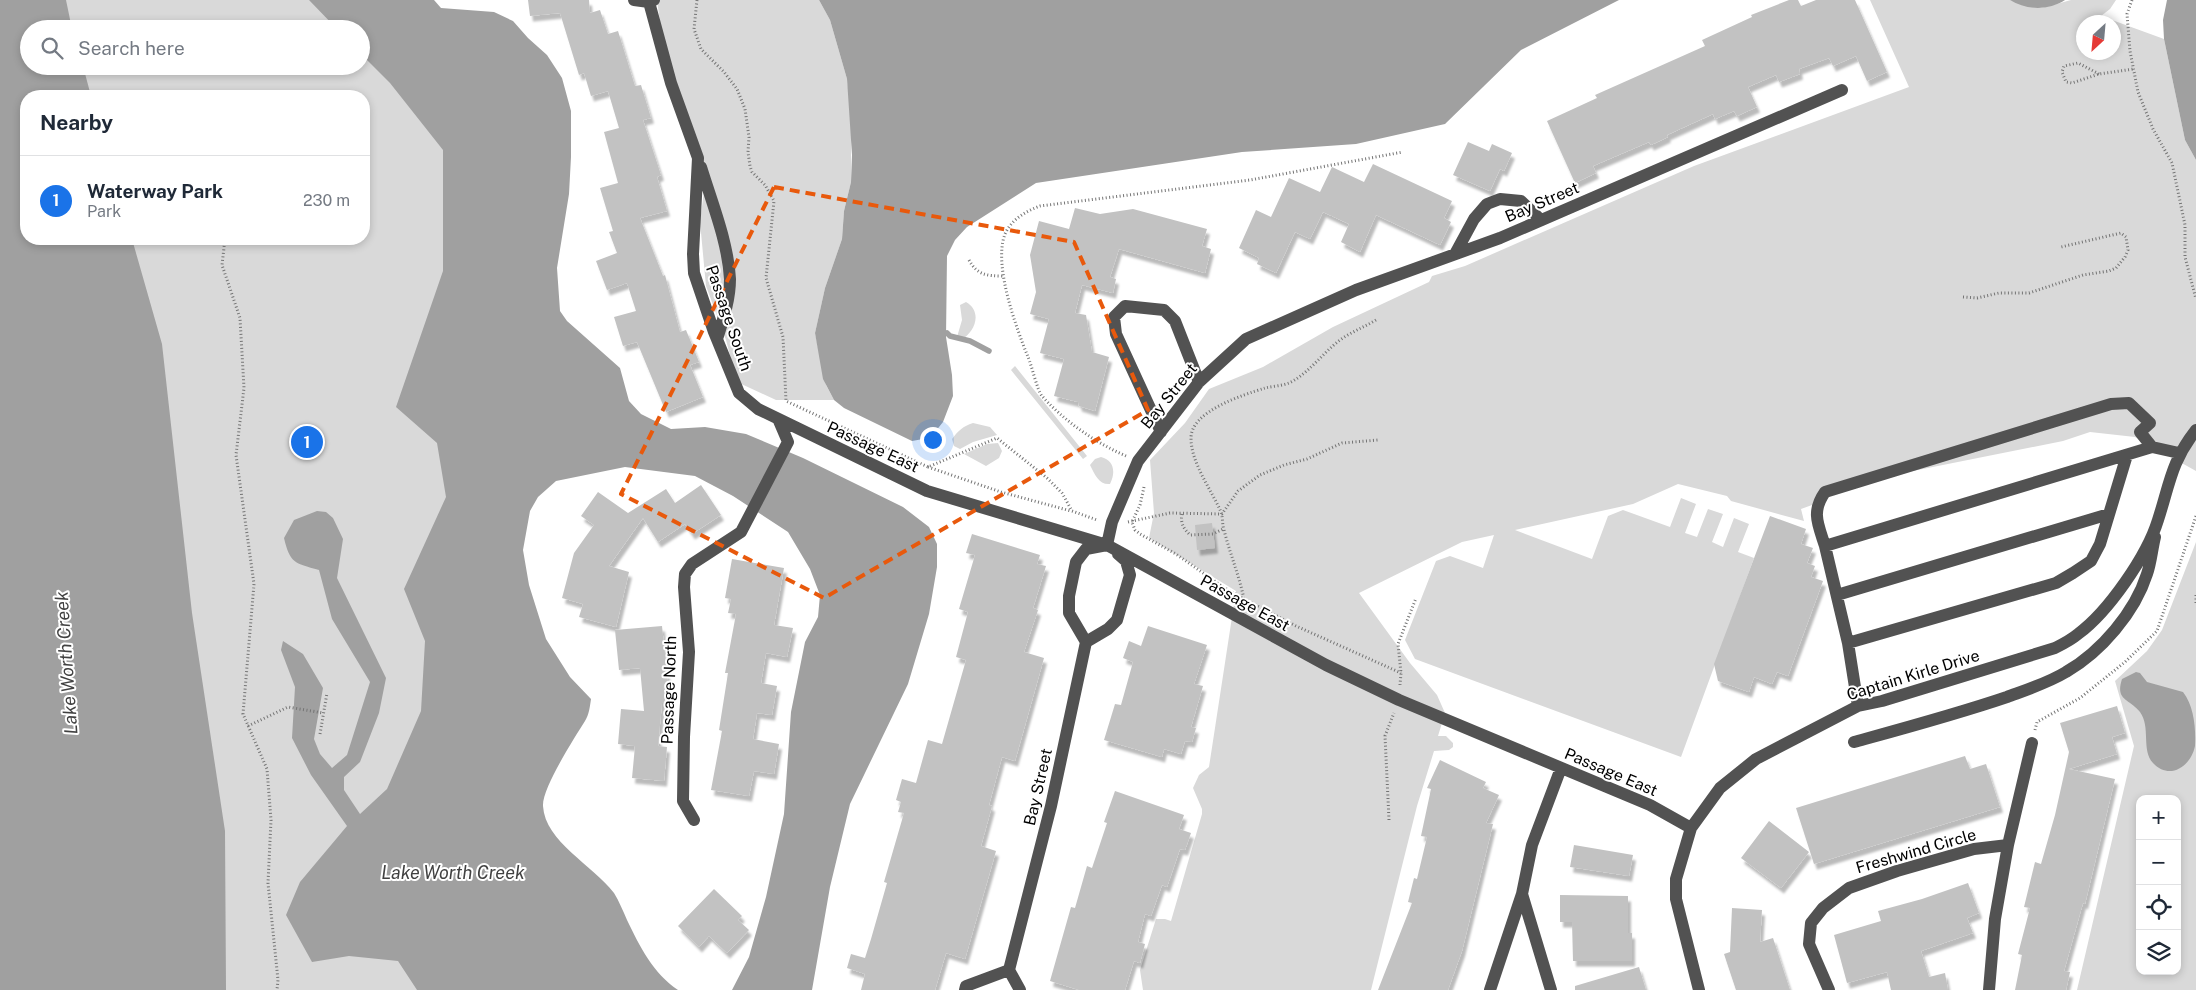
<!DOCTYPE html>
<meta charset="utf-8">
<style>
body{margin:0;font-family:"Public Sans",sans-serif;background:#f6f6f7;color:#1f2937}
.controls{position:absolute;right:15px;bottom:15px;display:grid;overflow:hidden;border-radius:10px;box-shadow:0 2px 8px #0003}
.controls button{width:45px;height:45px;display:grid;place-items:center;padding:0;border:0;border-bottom:1px solid #e0e1e3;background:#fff;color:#1f2937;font:25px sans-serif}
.compass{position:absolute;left:2076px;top:15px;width:45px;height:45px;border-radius:50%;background:#fff;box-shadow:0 2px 8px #0003;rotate:206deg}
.you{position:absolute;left:932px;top:439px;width:18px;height:18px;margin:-12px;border:4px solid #fff;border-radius:50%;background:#1a73e8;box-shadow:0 0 0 8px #1a73e833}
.badge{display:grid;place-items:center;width:32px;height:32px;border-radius:50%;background:#1a73e8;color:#fff;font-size:16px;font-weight:700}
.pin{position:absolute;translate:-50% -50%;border:2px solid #fff;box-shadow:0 1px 5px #0006}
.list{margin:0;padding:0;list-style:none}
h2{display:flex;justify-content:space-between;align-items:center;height:65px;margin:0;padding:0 20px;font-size:21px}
h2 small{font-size:16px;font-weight:400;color:#747a83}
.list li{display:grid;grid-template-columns:32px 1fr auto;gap:15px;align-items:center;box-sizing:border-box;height:90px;padding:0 20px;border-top:1px solid #e0e1e3}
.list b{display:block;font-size:19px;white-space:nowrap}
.list p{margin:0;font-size:16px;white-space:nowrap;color:#747a83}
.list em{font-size:16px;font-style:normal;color:#747a83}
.icon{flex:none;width:28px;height:28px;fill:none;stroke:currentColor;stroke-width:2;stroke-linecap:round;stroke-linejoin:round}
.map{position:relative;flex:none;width:2196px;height:990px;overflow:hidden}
.search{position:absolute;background:#fff;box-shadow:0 2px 8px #0003;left:20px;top:20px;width:350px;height:55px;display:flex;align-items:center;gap:12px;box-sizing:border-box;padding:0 18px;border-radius:28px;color:#747a83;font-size:19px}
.panel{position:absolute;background:#fff;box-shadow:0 2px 8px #0003;left:20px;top:90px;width:350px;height:155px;border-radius:20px}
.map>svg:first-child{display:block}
.green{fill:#d9d9d9;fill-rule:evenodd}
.water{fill:#a0a0a0}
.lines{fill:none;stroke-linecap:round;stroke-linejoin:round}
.stream{stroke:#a0a0a0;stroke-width:5.5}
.building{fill:#c2c2c2;filter:url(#shadow)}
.path{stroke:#747474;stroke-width:3;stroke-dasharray:1 2.5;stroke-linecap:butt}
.minor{stroke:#525252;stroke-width:12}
.marked{fill:none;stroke:#e8590c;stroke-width:4;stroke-dasharray:10 6;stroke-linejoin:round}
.labels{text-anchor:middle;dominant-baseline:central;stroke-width:4;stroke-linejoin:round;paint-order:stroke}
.street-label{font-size:16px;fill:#000;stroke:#fff}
.water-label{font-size:18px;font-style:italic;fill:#414141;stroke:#fff}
</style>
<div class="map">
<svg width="2196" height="990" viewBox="0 0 2196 990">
<defs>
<filter id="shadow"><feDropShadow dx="3" dy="5.5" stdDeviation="1" flood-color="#0004"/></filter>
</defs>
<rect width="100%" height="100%" fill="#fff"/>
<!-- green -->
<path class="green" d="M41,0H331L354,29H50Z
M657,0H819L830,20L847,79L851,115V182L844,211L842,239L825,288L815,333L826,385L834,400H776L737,382L726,340L706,286L700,222L705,183L675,83L660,22Z
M1870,0H2010L2042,8L2071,0H2116L2110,9L2101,16L2164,39L2185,140L2196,160V471L2135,437L2090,432L2063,441L1823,489L1812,505L1801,509L1804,521L1731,501L1727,496L1678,484L1633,504L1515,530L1592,559L1608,516L1623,510L1670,527L1681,498L1696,504L1685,533L1697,537L1708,509L1723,514L1712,542L1723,547L1734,518L1749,524L1738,552L1754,558L1681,757L1415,659L1405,640L1436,561L1450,556L1483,568L1494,535L1462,542L1359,593L1410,663L1437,695L1445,713L1438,736H1446L1453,743V747L1449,750L1434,751L1417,806L1371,990H1143L1140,970L1156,919H1165L1171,921L1202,814V809L1193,788L1199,775L1209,767L1236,591L1149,538L1154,513L1150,460L1185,423L1209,389L1263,367L1333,327L1429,282L1432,276L1465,266L1694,166L1909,87ZM2084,22H2114V52H2084Z
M361,37L464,164L547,990H216L113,239H364V96H70L61,66H361Z
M966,302C983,312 975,332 961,340L957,337L962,320L960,305Z
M1015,366L1087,456L1083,459L1011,370Z
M973,423L990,427L997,435L973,442L960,449L954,446L952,439C958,431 963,426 973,423Z
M998,443L1002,451L999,458L986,466L964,454L987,444Z
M1101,457C1114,460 1116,472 1110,484C1099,485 1095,475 1090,465L1095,459Z
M2196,542V990H2077L2134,746L2115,681L2147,651L2162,630ZM2140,799H2177V971H2140Z"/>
<!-- water -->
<path class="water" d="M0,0H66L72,29H29V66H83L91,96H26V239H132L162,344L192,613L225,831L226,990H0Z
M309,0H434L441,8L494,12L513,21L528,38L547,55L562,78L571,111V157L569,194L557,268L560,311L567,321L620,368L629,401L641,414L671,429L705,427L746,434L803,458L903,507L929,527L937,544V567L929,614L908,684L850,804L830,887L812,990H732L749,957L766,897L784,814L791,712L805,642L818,617L820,595L810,569L788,532L733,496L695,476L625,467L556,481L538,497L530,511L523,550L529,585L546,639L570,677L591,699C590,706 589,715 585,721C575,737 542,788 543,806C545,842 593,865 614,893C619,901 623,911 627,920C640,947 653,973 678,990H417L398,961L349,956L312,962L286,915L300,882L347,826L311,775L292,738L295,687L281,650L283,641L303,654L323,688L314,739L320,754L332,768L347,755L370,682L332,619L319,570C294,563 290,563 284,538L294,520L317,511L326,512L333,518L343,539L337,578L386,678L379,713L360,762L344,777V790L360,814L387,789L421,711L425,641L404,589L446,497L437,443L396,407L443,271V150L390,83L361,54V29H337Z
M819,0H1619L1521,50L1445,124L1356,144L1242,152L1036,183L967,227L955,240L947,256L946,337L952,375L953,396L943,422L935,432L923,439L912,441L844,408L834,400L823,379L815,333L825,288L842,239L844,211L851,182L852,155L847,79L830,20Z
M2010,0H2065C2048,11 2026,10 2010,0Z
M2167,0H2196V160L2185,140L2164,39L2163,20Z
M2136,672L2140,673L2147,682L2183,692C2194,706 2196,728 2195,746C2191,766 2170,781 2153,763C2141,750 2151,727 2140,712C2129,698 2115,701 2122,679Z"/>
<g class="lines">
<!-- stream -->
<path class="stream" d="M947,333L950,336L970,341L989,351"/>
</g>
<!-- building -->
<path class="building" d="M528,0H589L590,13L600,10L608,34L618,31L635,86L641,85L651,118L643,120L661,175L657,177L667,211L640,218L663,276L665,275L680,332L686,330L699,362L690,365L703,397L666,412L637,342L623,346L614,317L636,311L627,283L607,290L596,261L617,253L609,232L613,231L600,188L618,183L604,132L619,128L608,91L591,96L584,73L579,75L560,13L530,16Z
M1789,0H1798L1801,6L1816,0H1855L1887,72L1867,81L1856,56L1833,66L1829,58L1799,69L1800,74L1779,82L1776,75L1748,87L1757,107L1737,116L1734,111L1715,119L1713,114L1667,135L1668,137L1651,145L1649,142L1593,166L1596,173L1575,183L1547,121L1597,98L1595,95L1705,46L1702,40L1752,17L1751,15Z
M1468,142L1489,151L1492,144L1512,153L1504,171L1500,169L1490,191L1453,175Z
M1373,164L1452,201L1444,218L1451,222L1440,245L1376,215L1360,252L1341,242L1349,224L1323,212L1310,239L1295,232L1276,273L1257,264L1259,258L1239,248L1256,210L1271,217L1289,178L1320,192L1332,167L1364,182Z
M1075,208L1100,214L1133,209L1207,229L1202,246L1211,249L1205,273L1119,249L1110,277L1116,279L1113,293L1082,285L1075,313L1086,315L1092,352L1109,357L1095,411L1079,406L1078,402L1054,396L1064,359L1040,353L1049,319L1030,314L1036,292L1030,255L1039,221L1069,229Z
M701,485L721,515L692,534L685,524L658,542L643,518L609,566L629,572L616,627L579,617L583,604L562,598L574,553L594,525L581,516L598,492L628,513L666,489L675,503Z
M1770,516L1806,529L1801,544L1813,548L1807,563L1815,566L1811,577L1823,581L1788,676L1777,672L1772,684L1754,677L1749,692L1718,681L1714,664Z
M1212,523L1215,548L1197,550L1195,525Z
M972,534L1040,555L1037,564L1046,566L1033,608L1038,610L1024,652L1044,658L1015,761L1002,757L989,805L992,806L981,846L996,851L965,959L946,953L935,990H861L865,974L847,968L851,954L865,958L871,939L887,883L884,882L904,813L898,812L901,802L896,800L902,779L916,783L928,740L942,744L966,660L956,657L968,612L959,609L975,555L966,553Z
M732,559L784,568L774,625L793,628L787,657L766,653L761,683L777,686L772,715L757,713L753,739L779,744L774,774L754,771L749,796L711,790L722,731L719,730L728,673H725L736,614L728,613L731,599L725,598Z
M662,626L670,702L662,703L658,746L667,747L664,781L632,778L635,746L618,744L621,709L644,711L640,668L619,670L615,630Z
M1148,626L1207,645L1194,684L1203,686L1191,727L1196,728L1192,742L1185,741L1181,754L1164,749L1162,757L1104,740L1115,704L1121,705L1133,662L1123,658L1129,641L1141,646Z
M2117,706L2125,733L2112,737L2117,754L2069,769L2115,779L2085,904L2083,903L2064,971L2070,972L2066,990H2015L2022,955L2018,954L2030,908L2024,907L2035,862L2041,864L2055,815L2069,752L2060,723Z
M1965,756L1970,769L1986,764L2000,807L1814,864L1796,808Z
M1440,760L1486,782L1483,788L1499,795L1486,823L1493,824L1462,951L1448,990H1378L1412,903L1408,902L1414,878L1417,879L1427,837L1421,836L1431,789L1427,788Z
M1115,791L1184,815L1179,829L1191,833L1185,850L1180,849L1167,887L1162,885L1151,916L1145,914L1138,942L1145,944L1140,963L1134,961L1125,990H1079L1050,981L1071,907L1075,908L1087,866L1092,868L1107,823L1104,822Z
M1769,821L1809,852L1781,888L1741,858Z
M1574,845L1633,855L1629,876L1570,867Z
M1968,883L1979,913L1967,918L1973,933L1921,951L1929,977L1945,973L1948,990H1891L1887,972L1847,983L1834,935L1881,921L1878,911L1922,899Z
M714,889L742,916L738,920L749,930L727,953L709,936L699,947L678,926Z
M1560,895L1628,896V933H1632V961H1573L1572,922H1560Z
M1732,908L1762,910L1760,942L1773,938L1790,990H1736L1724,954L1730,952Z
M1639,967L1646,990H1575V986Z"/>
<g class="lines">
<!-- path -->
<path class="path" d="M697,0L694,29L701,49L724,72L737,89L745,109L749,137L748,152L750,166L752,172L765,185L774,201L766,278L783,337L786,401L928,467L997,438L1047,478L1062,493L1072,511L1097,520
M2132,0L2127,14L2130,51L2138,92L2153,129L2172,163L2185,225V257L2196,299
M2099,74L2078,63L2064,66L2062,72L2066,82L2072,83L2099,74L2134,69
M225,239L222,265L240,318L244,388L236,455L254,584L243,714L267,769L271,820L268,883L278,980L277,990
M969,260C977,275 987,276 1003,276
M1963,297L1977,298L1999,293H2029L2083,275L2109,271L2116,268L2125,257L2128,250L2126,237L2121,233L2061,247
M1376,320C1366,326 1356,330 1346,336C1326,348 1312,371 1291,382C1283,386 1273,386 1265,388C1243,395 1191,411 1191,438C1191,463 1211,489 1221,512C1223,518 1222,524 1224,530C1230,554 1239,575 1244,599L1296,626L1401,673
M1126,456C1096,443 1064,421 1042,396C1037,390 1032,366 1028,357C1016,327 993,265 1005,234C1011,220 1026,211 1040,206L1250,180L1403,152
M928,467L1001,492L1071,511
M1144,487L1140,505L1132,522L1135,530L1140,534L1176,554L1223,587L1244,599
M1182,514C1180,523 1184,529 1190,535L1213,534L1223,529
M1128,522L1170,513L1222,514L1238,491L1260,475L1284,465L1307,459L1342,443L1378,440
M2196,595V604
M1400,685L1401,673L1398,644L1416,598
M248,726L288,707L323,713
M2035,730L2037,722L2080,698L2125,662L2157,631L2196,516
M320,734L327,693
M1389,820L1385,736L1394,713"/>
<!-- minor -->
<path class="minor" d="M634,0L649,2L654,0
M649,2L671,83L698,158L693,254L694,273L714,332L739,393L758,409L927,491L1107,545L1326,665L1399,700L1650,805L1691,828
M701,167C712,203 728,242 730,279C730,300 723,320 717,339
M1455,254L1474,219L1487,204L1500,199L1521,201L1541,220
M1161,432L1116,334L1114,317L1125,306L1164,310L1175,321L1199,382
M2152,447L2140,432L2150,423L2129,403L2111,404L1825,492C1811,512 1818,524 1825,546L2152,447L2179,453
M1825,546L1848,643L2056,583L2073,573L2091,561L2100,544L2127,455
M1837,595L2109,514
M1086,642L1108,629L1117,620L1130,575L1126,561L1118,554
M1848,643L1858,706
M1854,742C1905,728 1957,714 2007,697C2026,690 2048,683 2066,672C2101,652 2135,612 2147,574C2151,563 2152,549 2155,537
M694,820L683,801L684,737L689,652L684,587L685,574L692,564L741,532L788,442L779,421
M965,990L966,986L1009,970
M1020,990L1009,970L1051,806L1086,642L1069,613V596L1076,562L1086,549L1107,545L1112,522L1138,461L1199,382L1246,339L1356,290L1500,238L1842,90
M1490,990L1522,894
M1551,990L1522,894L1532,845L1561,768
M1699,990L1676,899V879L1691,828L1720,788L1756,759L1858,706L1882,701L2055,648C2063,644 2071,640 2078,634C2108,612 2147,556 2158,520C2170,483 2171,462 2196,430
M1829,990L1809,944L1811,923L1823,908L1849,888L1897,871L1974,849L2008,845
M1989,990L1995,919L2008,845L2032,743"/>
</g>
<!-- marked area -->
<path class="marked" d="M774,187L1074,242L1148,410L824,598L621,494Z"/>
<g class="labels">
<!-- street labels -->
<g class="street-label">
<text transform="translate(1542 202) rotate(-23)">Bay Street</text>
<text transform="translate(729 318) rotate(71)">Passage South</text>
<text transform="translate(1169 396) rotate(-51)">Bay Street</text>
<text transform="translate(873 447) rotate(25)">Passage East</text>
<text transform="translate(1245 603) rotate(29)">Passage East</text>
<text transform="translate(1913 675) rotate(-17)">Captain Kirle Drive</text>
<text transform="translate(669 690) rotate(-88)">Passage North</text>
<text transform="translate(1611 772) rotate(23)">Passage East</text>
<text transform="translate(1038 787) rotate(-77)">Bay Street</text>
<text transform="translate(1916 851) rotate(-16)">Freshwind Circle</text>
</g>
<!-- water labels -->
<g class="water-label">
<text transform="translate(66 663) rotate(-94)">Lake Worth Creek</text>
<text x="453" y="872">Lake Worth Creek</text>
</g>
</g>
</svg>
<div class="controls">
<button>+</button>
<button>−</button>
<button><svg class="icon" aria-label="locate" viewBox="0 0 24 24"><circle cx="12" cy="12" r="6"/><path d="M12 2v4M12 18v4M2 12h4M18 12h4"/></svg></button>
<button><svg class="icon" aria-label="layers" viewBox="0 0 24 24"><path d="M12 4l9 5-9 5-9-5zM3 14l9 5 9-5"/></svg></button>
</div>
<svg class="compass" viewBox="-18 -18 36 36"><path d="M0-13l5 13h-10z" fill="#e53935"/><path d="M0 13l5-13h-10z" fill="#747a83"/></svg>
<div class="you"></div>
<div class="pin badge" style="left:307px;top:442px">1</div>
<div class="search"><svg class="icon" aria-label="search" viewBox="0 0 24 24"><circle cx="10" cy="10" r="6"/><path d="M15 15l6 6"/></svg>Search here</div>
<section class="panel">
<h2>Nearby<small></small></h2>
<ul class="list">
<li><span class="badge">1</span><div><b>Waterway Park</b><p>Park</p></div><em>230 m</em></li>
</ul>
</section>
</div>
